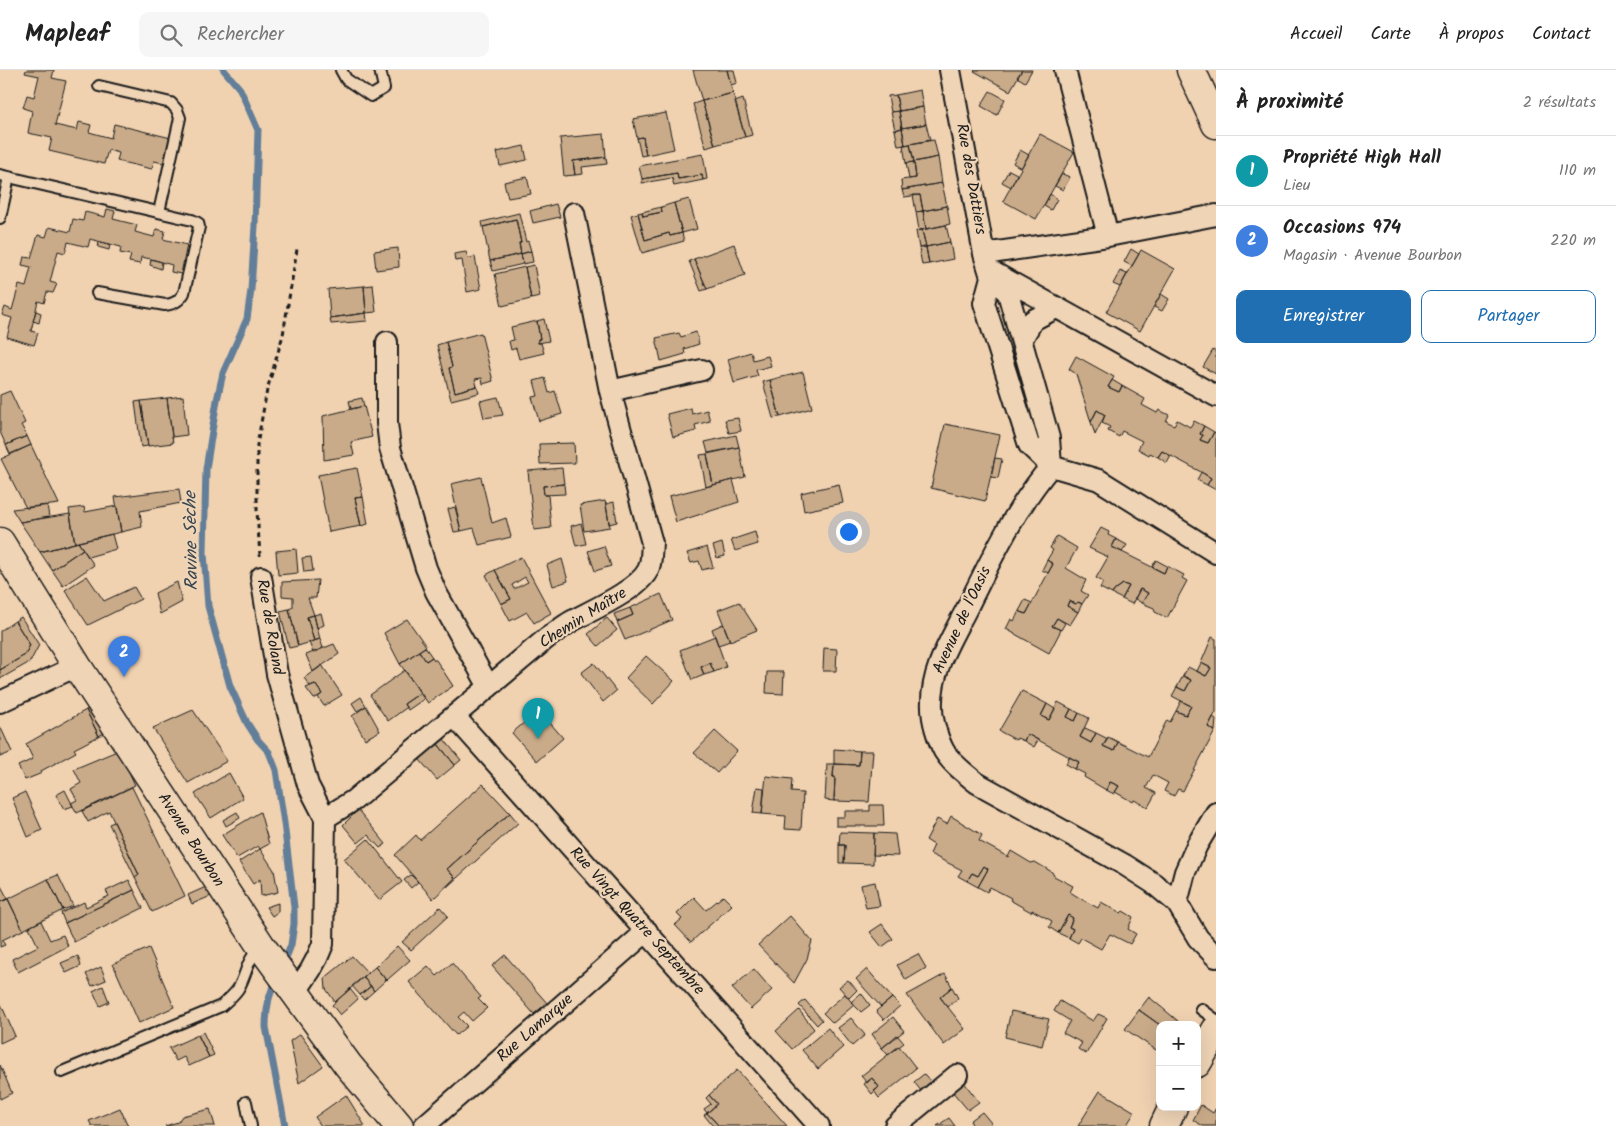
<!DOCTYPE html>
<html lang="fr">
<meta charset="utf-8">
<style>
body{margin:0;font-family:Kalam,sans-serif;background:#f6f6f6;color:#222}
.controls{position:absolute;right:15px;bottom:15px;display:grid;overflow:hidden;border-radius:10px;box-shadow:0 5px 20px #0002}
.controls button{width:45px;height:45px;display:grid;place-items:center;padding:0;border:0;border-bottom:1px solid #e0e0e0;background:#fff;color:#222;font:25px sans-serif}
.you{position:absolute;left:848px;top:461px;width:18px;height:18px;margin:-12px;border:4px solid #fff;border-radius:50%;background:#1a73e8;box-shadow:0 0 0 8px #1a73e833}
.badge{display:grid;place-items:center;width:32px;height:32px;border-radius:50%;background:#1f6fb2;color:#fff;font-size:16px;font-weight:700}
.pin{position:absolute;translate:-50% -41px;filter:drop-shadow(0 1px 2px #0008)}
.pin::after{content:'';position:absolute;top:26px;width:18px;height:15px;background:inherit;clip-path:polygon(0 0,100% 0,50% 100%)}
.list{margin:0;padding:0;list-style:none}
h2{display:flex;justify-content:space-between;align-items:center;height:65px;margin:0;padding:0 20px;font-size:21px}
h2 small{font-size:16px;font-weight:400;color:#767676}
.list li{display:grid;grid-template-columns:32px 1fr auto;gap:15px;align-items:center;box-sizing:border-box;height:70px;padding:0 20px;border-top:1px solid #e0e0e0}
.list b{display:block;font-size:19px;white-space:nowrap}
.list p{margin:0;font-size:16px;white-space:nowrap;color:#767676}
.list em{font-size:16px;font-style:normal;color:#767676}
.actions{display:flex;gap:10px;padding:15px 20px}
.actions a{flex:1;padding:11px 0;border:1px solid #1f6fb2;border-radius:10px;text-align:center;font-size:18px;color:#1f6fb2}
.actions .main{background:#1f6fb2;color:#fff}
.icon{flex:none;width:28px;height:28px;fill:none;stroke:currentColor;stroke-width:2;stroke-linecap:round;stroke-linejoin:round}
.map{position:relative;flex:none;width:1216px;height:1056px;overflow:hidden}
header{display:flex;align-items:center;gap:30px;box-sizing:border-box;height:70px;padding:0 25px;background:#fff;border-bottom:1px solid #e0e0e0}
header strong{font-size:24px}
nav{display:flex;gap:28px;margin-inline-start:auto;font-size:18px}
.search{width:350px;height:45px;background:#f6f6f6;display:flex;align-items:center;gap:12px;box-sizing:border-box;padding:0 18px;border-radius:10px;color:#767676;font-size:19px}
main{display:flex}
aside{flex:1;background:#fff}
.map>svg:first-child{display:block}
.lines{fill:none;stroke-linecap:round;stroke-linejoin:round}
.stream{stroke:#627e98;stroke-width:7}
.building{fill:#c9ab89;stroke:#1c1c1c;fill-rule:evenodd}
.lane-casing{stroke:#1c1c1c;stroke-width:14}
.street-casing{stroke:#1c1c1c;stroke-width:24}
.secondary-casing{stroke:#1c1c1c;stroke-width:31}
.path{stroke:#1c1c1c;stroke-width:3;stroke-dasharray:5 4;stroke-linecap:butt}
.lane{stroke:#efd4b6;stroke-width:10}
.street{stroke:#efd4b6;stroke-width:20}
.secondary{stroke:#efd4b6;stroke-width:28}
.labels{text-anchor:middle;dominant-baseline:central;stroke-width:4.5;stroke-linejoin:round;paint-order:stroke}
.street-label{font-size:16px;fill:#1c1c1c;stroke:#efd4b6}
.water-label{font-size:18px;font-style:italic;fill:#394550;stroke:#efd4b6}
</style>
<header>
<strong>Mapleaf</strong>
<div class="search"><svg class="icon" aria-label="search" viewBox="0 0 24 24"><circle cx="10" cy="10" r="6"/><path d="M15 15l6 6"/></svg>Rechercher</div>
<nav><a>Accueil</a><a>Carte</a><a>À propos</a><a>Contact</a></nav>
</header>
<main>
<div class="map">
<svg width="1216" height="1056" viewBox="0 0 1216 1056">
<rect width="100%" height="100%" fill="#f0d2b1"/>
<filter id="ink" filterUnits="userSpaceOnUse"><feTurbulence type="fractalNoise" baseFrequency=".02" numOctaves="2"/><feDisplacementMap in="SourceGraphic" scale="10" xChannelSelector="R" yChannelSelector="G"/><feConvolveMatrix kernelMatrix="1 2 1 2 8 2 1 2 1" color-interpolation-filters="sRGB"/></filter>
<g filter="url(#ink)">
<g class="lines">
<!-- stream -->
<path class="stream" d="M224,0L240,19L258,60L255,156L251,220L247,249L223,303L217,330L206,399L204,483L208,536L230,616L247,653L258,670L269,682L276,700L284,753L294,837V854L291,875L283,896
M277,908C269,922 266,941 266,957L285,1056"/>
</g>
<!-- building -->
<path class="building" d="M26,0H54L52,8L66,11L55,55L77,60L79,52L91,55L89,62L111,68L114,54L171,68L164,93L154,91L152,99L117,91L119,83L108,80L104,94L49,81L52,68L28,63L32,41L23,38L27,25L34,27L39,6L25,3Z
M693,0H727L733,23L702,31Z
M727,0H734L737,13L731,15Z
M975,0H1022L1010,21L974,1Z
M1022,0H1032L1025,12L1017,7Z
M920,20L923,37L899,41L896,25Z
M990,21L1005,29L997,45L981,36Z
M733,23L745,67L715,75L702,31Z
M896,25L899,41L891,42L888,26Z
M743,29L752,65L745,67L735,32Z
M702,31L715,75L706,78L693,34Z
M923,37L926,54L902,58L899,41Z
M899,41L902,58L895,60L891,42Z
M666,43L674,79L646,85L643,67L637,68L633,49Z
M926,54L930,70L905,75L902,58Z
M902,58L905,75L898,76L895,60Z
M604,64L606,87L573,91L575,105L564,106L560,68Z
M1040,64L1074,82L1036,149L1003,131Z
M643,67L646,85L641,86L637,68Z
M934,70L938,87L914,92L910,74Z
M910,74L914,92L906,93L903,75Z
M524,76L527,90L500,96L497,82Z
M1020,80L1029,85L1021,98L1013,93Z
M703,84L707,109L703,110L702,105L678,109L677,103L642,109L639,96Z
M606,87L607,94L582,97L583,104L575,105L573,91Z
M938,87L942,113L902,120L901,110L916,108L914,92Z
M914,92L916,108L909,109L906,93Z
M1009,100L1017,104L1011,117L1002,112Z
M677,103L678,109L702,105L703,110L674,116L672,108L642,113V109Z
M1062,104L1070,107L1063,120L1055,116Z
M527,107L531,124L508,128L504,112Z
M942,113L947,136L923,141L920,125L904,127L902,120Z
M1050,124L1057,129L1051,140L1044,136Z
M913,125H920L923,141L916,142Z
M689,129L697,159L682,163L674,133Z
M674,133L682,163L670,166L669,163L645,170L638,143L642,142L643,146L662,142L661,137Z
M556,134L560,147L533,153L530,141Z
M947,136L950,154L926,159L923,141Z
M661,137L662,142L643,146L642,142Z
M107,139L115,141L113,149L137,155L135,162L154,167L156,159L165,161L163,169L187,175L181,204L171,202L172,195L151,189L141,187L140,194L129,192L131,185L120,183L121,177L90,169L88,177L68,172L65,183L58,181L50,212L57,214L53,223L47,222L44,233L38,231L31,261L38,263L34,275L7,267L12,248L2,245L5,237L12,240L19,215L26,217L31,197L22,195L24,187L31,188L38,165L46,167L49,157L70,162L73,149L83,151L85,142L105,147Z
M923,141L926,159L919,160L916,142Z
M519,143L526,172L528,171L531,181L521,184L519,173H521L516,149L483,157L482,152Z
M638,143L645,170L669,163L670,166L682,163L684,171L642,183L631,145Z
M516,149L521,173H519L521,184L490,191L483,157Z
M946,155L950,172L926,177L922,160Z
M922,160L926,177L919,178L916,161Z
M99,172L110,174L109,180L98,177Z
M950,172L953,189L929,194L926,177Z
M734,174L745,205L707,219L694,189Z
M926,177L929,194L922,195L919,178Z
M398,178L399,197L376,200L374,181Z
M1131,179L1139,184L1132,196L1124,192Z
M1141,180L1175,199L1140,261L1106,242Z
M531,181L533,192L523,194L521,184Z
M466,182L468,188L475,187L481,219L467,222L462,190L455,191L454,184Z
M521,184L523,194L493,201L490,191Z
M151,189L162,192L161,199L150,195Z
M694,189L707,219L701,221L689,191Z
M534,195L540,227L531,229L525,197Z
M525,197L531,229L502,236L495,204Z
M1120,201L1127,204L1120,217L1113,214Z
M373,215L376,242L366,243L364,216Z
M364,216L366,243L330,248L328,219Z
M1161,224L1169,229L1162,241L1154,237Z
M36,241L41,243L39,253L33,251Z
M366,243L367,251L331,254L330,248Z
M544,249L549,271L538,273V269H540L537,251Z
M537,251L540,269H538V273H541L544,283L519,289L516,278L511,280L509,271L514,270L511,257Z
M696,262L699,274L684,279L685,284L661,291L656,268L679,263L681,267Z
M481,263L493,311L483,314L482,308L475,309L477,316L455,322L449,298L452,297L446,272Z
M446,272L452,297L449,298L455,322L477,316L479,323L451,330L437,275Z
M1213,280L1216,282V304L1203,297Z
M751,282L753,290L768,286L771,296L756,300L758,306L734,313L728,289Z
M1076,286L1114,307L1108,317L1119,322L1122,316L1145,329L1142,335L1157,343L1159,340L1169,345L1166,351L1174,355L1177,350L1190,357L1194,351L1204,356L1200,364L1203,365L1200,370L1208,373L1214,362L1216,363V420L1207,415L1211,408L1201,402L1162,381L1158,387L1150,383L1149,385L1138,379L1142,371L1122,361L1119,367L1108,361L1110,357L1102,353L1105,345L1097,340L1091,352L1076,304L1069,299Z
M803,302L812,338L780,347L770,310Z
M545,308L549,323L555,321L562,344L539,351L532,327L538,326L534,311Z
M770,310L780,347L773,348L763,312Z
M1112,310L1122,316L1119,322L1108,317Z
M10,321L25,353L21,355L27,366L6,375L0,362V325Z
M183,326L187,365L172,367L167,328Z
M498,327L503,345L484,348L480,331Z
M167,328L173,373L148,376L141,331Z
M362,328L364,336L351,339L349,331Z
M141,331L148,376L141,377L135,332Z
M364,336L372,367L351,372L354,385L324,390L323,346Z
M691,338L692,344L707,340L710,351L695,355L696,361L673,367L667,344Z
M1097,340L1105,345L1095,365L1091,352Z
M738,348L741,361L729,363L725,350Z
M945,354L1000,365L985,431L931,418Z
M1204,356L1214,362L1208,373L1200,370L1203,365L1200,364Z
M736,365L739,377L708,383L705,372Z
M27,366L31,375L10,384L6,375Z
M574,373L575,393L540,394L539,374Z
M31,375L59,434L26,438L1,389Z
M739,377L745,407L713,415L707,384Z
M1162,381L1171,386L1167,393L1158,387Z
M707,384L713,415L706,417L700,385Z
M995,388L1002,389L998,408L991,407Z
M357,398L363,427L355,428L361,456L329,462L318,405Z
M562,398L564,414L543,416L544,425H548L551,458L534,460L528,401Z
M1201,402L1211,408L1207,415L1197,410Z
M481,407L492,453L506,448L511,467L479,475L474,458L461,461L451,414Z
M733,410L739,432L676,452L669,426Z
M564,414L565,424L544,425L543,416Z
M839,414L843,433L804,441L801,423Z
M179,419L181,433L140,441L142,457L121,462L115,427Z
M363,427L368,454L361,456L355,428Z
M605,431L610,457L584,461L580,435Z
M614,432L617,452L609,454L606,434Z
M47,435L49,447L20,452L12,439Z
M117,436L121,462L75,473L69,439L84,437L85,442Z
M455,437L461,461L454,462L448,439Z
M70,444L75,473L40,482L20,452Z
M581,453L586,474L576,476L571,456Z
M1101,458L1109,462L1108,465L1116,469L1112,477L1164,503L1167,496L1184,505L1182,508L1187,511L1167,548L1155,542L1154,538L1142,533L1148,523L1140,519L1132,534L1122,529L1129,516L1123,514L1115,520L1112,524L1100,518L1103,512L1096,508L1108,487L1089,478Z
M755,462L758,474L735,481L731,470Z
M112,464L116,479L88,487L78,472Z
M1057,466L1077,478L1066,498L1086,510L1081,521L1088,525L1082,534L1078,532L1076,534L1069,531L1067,536L1078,542L1070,555L1057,548L1052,556L1061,560L1049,583L1006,559L1011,549L1014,551L1019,541L1026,544L1053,494L1047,490L1053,480L1050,478Z
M1116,469L1127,475L1122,482L1112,477Z
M78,472L83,479L52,500L40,482Z
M722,473L725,486L717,488L713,476Z
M604,476L611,496L595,501L588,481Z
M707,477L713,497L702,500L699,491L691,493L687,483Z
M83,479L94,495L63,516L52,500Z
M296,479L298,503L278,505L276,481Z
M311,487L313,501L304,502L302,488Z
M521,487L551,543L534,553L527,542L510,551L501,534L511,529L495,500ZM525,507L528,512L514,519L512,515Z
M562,489L568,511L553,516L547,495Z
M1047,490L1053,494L1048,503L1042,500Z
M1156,490L1167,496L1164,503L1152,497Z
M495,500L511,529L501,534L486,505Z
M87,506L104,531L134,517L141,529L88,555L65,520Z
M318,510L316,528H308L314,545L307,547L314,571L298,576L289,539L293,537V527L282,526V512Z
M177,512L182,532L160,544L155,523Z
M1123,514L1129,516L1122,529L1112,524L1115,520Z
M1140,519L1148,523L1142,533L1135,529Z
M661,524L672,550L625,570L617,552L633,545L630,538Z
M1025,530L1032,533L1026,544L1019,541Z
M1069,531L1076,534L1078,532L1082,534L1078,542L1067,536Z
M739,532L757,560L730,571L718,540Z
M630,538L633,545L617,552L614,544Z
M289,539L298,576L289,578L280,541Z
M321,543L324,555L317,558L314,545Z
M314,545L320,569L314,571L307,547Z
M21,547L39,575L30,592L0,609V600L25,585L30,575L15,551Z
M607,548L617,560L598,576L588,564Z
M1057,548L1065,553L1061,560L1052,556Z
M407,549L426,576L400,594L384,563Z
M15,551L30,575L25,585L0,600V561Z
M723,554L730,571L718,575L712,559Z
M715,566L726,597L714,602L710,593L701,597L704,605L692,610L680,580Z
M1212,567L1216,569V642L1208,657L1215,661L1183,721L1178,719L1174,726L1164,721L1168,713L1153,705L1146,718L1156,723L1148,737L1134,730L1133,732L1115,722L1119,716L1110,712L1106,720L1084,707L1085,704L1075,699L1079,692L1027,664L1024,671L1017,668L1016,670L999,661L1022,621L1047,634L1041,646L1049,650L1058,632L1071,639L1067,647L1075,651L1079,643L1089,648L1080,667L1091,673L1096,663L1108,669L1103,676L1114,681L1118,672L1148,687L1167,650L1170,652L1176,641L1186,645L1191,636L1172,626L1177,617L1185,621L1191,610L1183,606L1188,597L1206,606L1211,598L1201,593Z
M320,569L323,578L313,583L309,572Z
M334,574L339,584L313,602L306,585Z
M425,577L432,587L426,591L419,581Z
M824,578L837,579L836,601H823Z
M419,581L426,591L432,587L434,590H436L453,616L428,633L400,594Z
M646,586L674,611L653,634L626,608Z
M594,593L616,621L603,632L581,603Z
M710,593L714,602L704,605L701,597Z
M1201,593L1211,598L1206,606L1197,601Z
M322,595L342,625L324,636L318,627L322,624L315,614L310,616L304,608Z
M405,600L420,623L404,634L406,638L388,651L370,625Z
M767,602H784L783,624L766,623Z
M1183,606L1191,610L1185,621L1177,617Z
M315,614L322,624L314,629L306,618Z
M420,623L424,629L408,640L404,634Z
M361,627L366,636L357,641L352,633Z
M1181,631L1191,636L1186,645L1176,641Z
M1047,634L1055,639L1049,650L1041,646Z
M366,636L380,661L365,669L352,646Z
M90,638L104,663L99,666L86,640Z
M1071,639L1079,643L1075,651L1067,647Z
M86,640L99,666L74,679L76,682L41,701L42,703L25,710L18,696L33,689L26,674Z
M193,640L227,691L188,713L153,658Z
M539,640L563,668L537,691L512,663Z
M1213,647L1216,649L1215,661L1208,657Z
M0,656L12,682L0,687Z
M1085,658L1096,663L1091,673L1080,667Z
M715,661L737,681L717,703L694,683Z
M1027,664L1038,670L1034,677L1024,671Z
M1108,667L1118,672L1114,681L1103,676Z
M443,668L461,690L455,695L437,673Z
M437,673L455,695L437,710L419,689Z
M834,679L860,681L859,695L834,694Z
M117,681L124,691L135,715L77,743L71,733L77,730L71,719L81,713L74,699Z
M860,681H873L869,732L834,731L835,707H833L834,694L859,695Z
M1069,687L1079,692L1075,699L1066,694Z
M827,694H834L833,707H835L834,731L825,730Z
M229,703L243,728L211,748L195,724Z
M766,706L792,709L791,722L803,723L801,760L785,759L786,746L762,744Z
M1110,712L1119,716L1114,724L1106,720Z
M483,714L510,743L447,799L455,808L433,829L395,785L416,765L420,770Z
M132,717L185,826L152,842L135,807L139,805L109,741L88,752L82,741Z
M757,717L764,718L762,744L753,743Z
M65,720L73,736L64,739L56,725Z
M25,722L42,760L28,767L12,728Z
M870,735H883L884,756H836V747H845V741H870Z
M358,740L386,774L380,778L368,765L358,773L343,755Z
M237,742L240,748L226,756L223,750Z
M260,742L269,774L260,779L258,776L237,788L222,765Z
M510,743L518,753L447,817L455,808L447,799Z
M951,746L982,765L979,771L1008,787L1011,781L1031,793L1035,792L1052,802L1054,806L1073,816L1070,822L1083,830L1098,838L1101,832L1121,843L1123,841L1133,847L1128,859L1136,864L1130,874L1110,864L1101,879L1081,868L1078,873L1069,868L1073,859L1069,857L1073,848L1068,845L1058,863L1049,857L1052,851L1032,840L1031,842L1010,830L1011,828L990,817L987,822L978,817L988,799L984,796L978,806L972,803L967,811L958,806L962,800L930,784L934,775L926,770L937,749L947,754Z
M114,752L139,805L135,807L109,754Z
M840,762L874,763L873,794L844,793L845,775H839Z
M874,763L895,764L898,786L873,785Z
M368,769L402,812L379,830L344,789Z
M839,775H845L844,793H839Z
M260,779L274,800L278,822L261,826L260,809L253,814L239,792Z
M984,796L988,799L978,817L967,811L972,803L978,806Z
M58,805L73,836L63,840L48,809Z
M411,805L418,812L411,818L404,810Z
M48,809L63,840L23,860L8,829Z
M129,810L134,820L65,853L61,843L84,832L86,837L109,826L106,821Z
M875,812L880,836L866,838L861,815Z
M1,816L8,829L0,832V817Z
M206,817L211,826L192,834L188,825Z
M134,820L143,838L74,872L65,853Z
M723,826L732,835L691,872L675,855L682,849L677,844L694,827L706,840Z
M8,829L23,860L2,870L5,875L0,877V832Z
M278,833V842L272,846L266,837Z
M440,837L448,846L411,880L402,872Z
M1068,845L1073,848L1069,857L1073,859L1069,868L1058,863Z
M790,846L812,871L807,889L794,913L758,875Z
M41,851L50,870L63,865L68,876L18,902L12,889L38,876L29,857Z
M882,854L893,869L882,877L870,862Z
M397,876L410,890L387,910L375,897Z
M149,878L174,937L139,953L113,894Z
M918,884L926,898L906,910L897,895Z
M505,885L547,933L534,944L492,896Z
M78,886L81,896L66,903L61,893Z
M352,886L368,903L335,932L326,919L325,908Z
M452,893L481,927L478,929L487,938L472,951L464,942L458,947L467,956L456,965L409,912L428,896L437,906Z
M101,897L106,910L92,916L86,904Z
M375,897L386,910L374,921L363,907Z
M754,899L772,920L751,939L732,918Z
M867,899L892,928L881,937L856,909Z
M945,904L952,917L940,927L965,959L944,975L907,925Z
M363,907L371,916L360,925L352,916Z
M848,910L857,920L849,928L839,917Z
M103,916L109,932L100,936L93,921Z
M371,916L374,921L364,930L360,925Z
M952,917L958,928L948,937L940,927Z
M350,919L358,929L340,945L332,935Z
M861,923L870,935L861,942L851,932Z
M845,924L854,935L833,953L823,943Z
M1149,927L1178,951L1175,955H1160L1139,940Z
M892,928L900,936L884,950L876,941Z
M805,930L822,950L817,955L799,935Z
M1060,931L1093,951L1098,944L1107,948L1086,984L1078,979L1082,973L1063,963L1070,951L1054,941Z
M0,932L15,966L0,973Z
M799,940L814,959L792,979L776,961Z
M1139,940L1160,955V975L1156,980L1125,959Z
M1011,941L1049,949L1042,976L1005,967Z
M893,947L904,961L882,978L872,964Z
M851,948L865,965L852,976L838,958Z
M828,958L843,977L818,999L802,980Z
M203,962L214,985L209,987L198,965Z
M300,964L323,996L299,1013L290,971Z
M198,965L209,987L189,996L184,987L176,991L169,978Z
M897,965L904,973L888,985L882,978Z
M899,976L916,998L879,1028L874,1021L879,1017L872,1008L867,1013L861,1006Z
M0,995L12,1023L0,1029Z
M737,1000L787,1056H719L707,1043L717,1034L709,1025Z
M924,1004L932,1013L922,1022L914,1012Z
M872,1008L879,1017L872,1024L864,1014Z
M963,1011L979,1032L968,1040L951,1020Z
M1100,1021L1135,1042L1126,1056H1078Z
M346,1025L365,1056H321L315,1047Z
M709,1025L717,1034L707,1043L704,1039L711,1034L706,1028Z
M1201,1035L1213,1043L1216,1038V1056H1203L1193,1050Z
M120,1038L128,1056H92L89,1051Z
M210,1039L215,1056H165L178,1052L182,1046Z
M982,1042L992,1054L989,1056H973L970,1051Z
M707,1043L719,1056H713L704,1045Z
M949,1048L955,1056H937Z"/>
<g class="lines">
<!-- lane casing -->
<g class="lane-casing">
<path id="lane" d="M341,0L346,9L371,26L384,18L380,0
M99,16L171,33L177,40L180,48L159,142
M0,105L192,150L198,153L199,157L184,223C179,231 174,234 165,235L97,223
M0,148L9,107
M1201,939L1216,950
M62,1002L221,936C227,931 233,926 238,919C247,904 246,891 260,877
M246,1032L251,1056"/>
</g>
<!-- street casing -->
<g class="street-casing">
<path id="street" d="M950,0L984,184L991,207L984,233L1029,375L1051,396L1099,410L1216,483
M1065,0L1108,166
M984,184L1108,166L1216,145
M989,200L1216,326
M992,208L1008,223L1049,368L1051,396
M1022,269L1033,250L1056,238
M387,272V353L390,378L426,498L436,522L489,617
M610,321L702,300
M1051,396C1016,437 992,487 968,536C952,568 930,600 932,638C932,650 938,670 944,681C952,694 966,704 977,713L1125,795L1153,813L1177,833
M261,507L277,604L308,715L325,748L323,874C316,893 308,907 294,922
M0,632L77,596
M455,647L819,1056
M1216,743L1197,775L1185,802L1177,833L1198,868L1216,887
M325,748L354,730L547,568C555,563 563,556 572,551C592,540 638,520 648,500C652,492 651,482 652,473L610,321L574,143
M424,1056L647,861
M895,1056L957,1005"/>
</g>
<!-- secondary casing -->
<g class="secondary-casing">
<path id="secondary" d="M1191,0L1216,54
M0,472L77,596L261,876L348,995L399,1056
M1197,993L1216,960
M1164,1056L1173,1037"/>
</g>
<!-- path -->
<path class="path" d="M260,486L257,441V375L267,320L283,265L297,179"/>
<!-- lane -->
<use href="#lane" class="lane"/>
<!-- street -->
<use href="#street" class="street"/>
<!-- secondary -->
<use href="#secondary" class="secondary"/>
</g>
</g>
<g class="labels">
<!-- street labels -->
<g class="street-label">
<text transform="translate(971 109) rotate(80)">Rue des Dattiers</text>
<text transform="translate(583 548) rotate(-32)">Chemin Maître</text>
<text transform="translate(962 550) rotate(-65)">Avenue de l'Oasis</text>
<text transform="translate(270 557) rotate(80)">Rue de Roland</text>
<text transform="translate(191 770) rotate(57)">Avenue Bourbon</text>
<text transform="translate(637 851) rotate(48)">Rue Vingt Quatre Septembre</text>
<text transform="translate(535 958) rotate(-41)">Rue Lamarque</text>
</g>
<!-- water labels -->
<g class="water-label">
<text transform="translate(192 471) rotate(-91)">Ravine Sèche</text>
</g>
</g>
</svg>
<div class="controls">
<button>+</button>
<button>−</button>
</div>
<div class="you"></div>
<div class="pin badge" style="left:538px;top:669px;background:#0f9aa8">1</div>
<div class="pin badge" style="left:124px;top:607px;background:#3f7fe0">2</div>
</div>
<aside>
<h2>À proximité<small>2 résultats</small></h2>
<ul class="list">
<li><span class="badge" style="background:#0f9aa8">1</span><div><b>Propriété High Hall</b><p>Lieu</p></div><em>110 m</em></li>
<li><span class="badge" style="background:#3f7fe0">2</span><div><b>Occasions 974</b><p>Magasin · Avenue Bourbon</p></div><em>220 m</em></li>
</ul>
<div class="actions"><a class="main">Enregistrer</a><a>Partager</a></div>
</aside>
</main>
